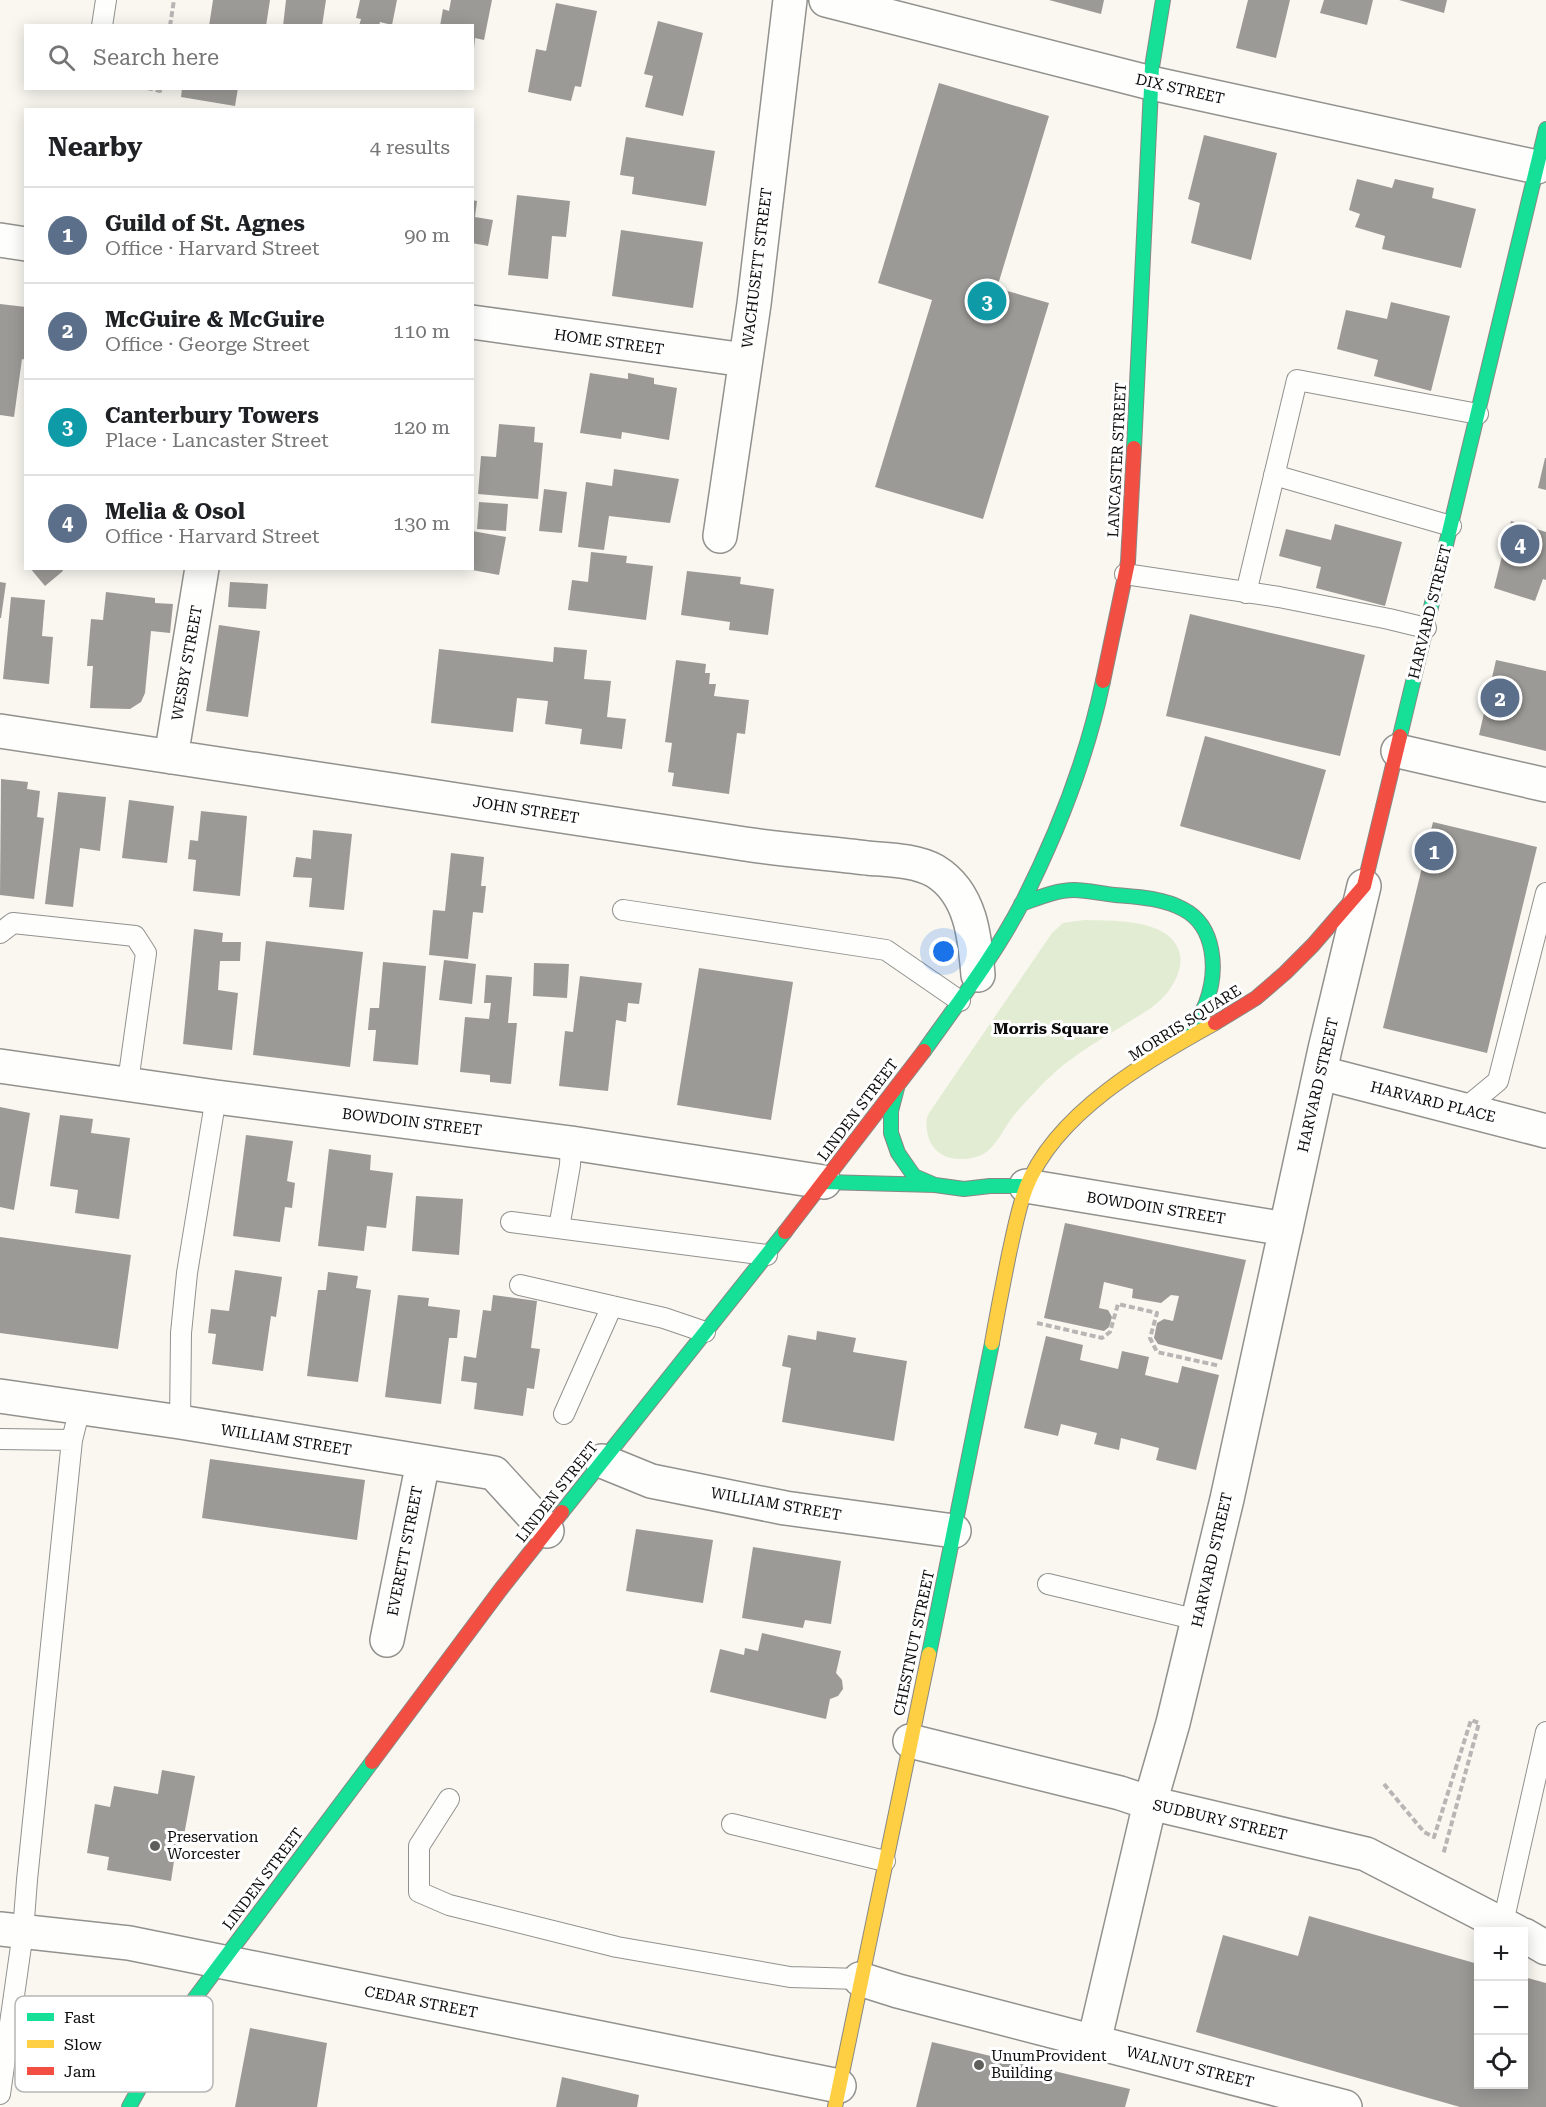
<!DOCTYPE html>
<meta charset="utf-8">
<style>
body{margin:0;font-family:"Roboto Serif",serif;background:#f2f2f2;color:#202124}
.controls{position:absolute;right:18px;bottom:18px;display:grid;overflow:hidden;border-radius:0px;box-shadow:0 3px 15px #0003}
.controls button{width:54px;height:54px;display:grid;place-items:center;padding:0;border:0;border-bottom:2px solid #e0e0e0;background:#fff;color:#202124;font:30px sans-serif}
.you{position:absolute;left:944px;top:952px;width:21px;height:21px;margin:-15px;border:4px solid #fff;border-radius:50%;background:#1a73e8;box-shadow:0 0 0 9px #1a73e833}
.badge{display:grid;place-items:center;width:39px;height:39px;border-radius:50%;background:#5e5e5b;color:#fff;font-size:20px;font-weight:700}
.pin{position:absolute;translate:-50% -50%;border:3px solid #fff;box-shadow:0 2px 6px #0006}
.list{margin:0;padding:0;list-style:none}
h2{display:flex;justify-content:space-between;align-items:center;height:78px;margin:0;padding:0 24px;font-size:26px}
h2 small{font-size:20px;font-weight:400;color:#757577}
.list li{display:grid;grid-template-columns:39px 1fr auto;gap:18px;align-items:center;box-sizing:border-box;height:96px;padding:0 24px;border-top:2px solid #e0e0e0}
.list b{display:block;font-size:22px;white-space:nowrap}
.list p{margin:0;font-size:20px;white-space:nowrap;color:#757577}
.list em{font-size:20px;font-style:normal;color:#757577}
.icon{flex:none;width:33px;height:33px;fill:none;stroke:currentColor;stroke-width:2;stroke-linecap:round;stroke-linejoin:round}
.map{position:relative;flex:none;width:1546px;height:2107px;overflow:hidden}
.search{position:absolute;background:#fff;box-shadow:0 3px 15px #0003;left:24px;top:24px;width:450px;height:66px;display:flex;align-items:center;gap:15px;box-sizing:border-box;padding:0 21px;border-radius:0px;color:#757577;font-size:22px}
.panel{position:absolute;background:#fff;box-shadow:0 3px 15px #0003;left:24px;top:108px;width:450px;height:462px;border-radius:0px}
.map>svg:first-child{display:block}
.green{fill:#e2ecd2}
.building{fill:#9c9a96}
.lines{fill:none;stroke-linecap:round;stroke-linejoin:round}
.lane-casing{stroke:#92918e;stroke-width:22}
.street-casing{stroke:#92918e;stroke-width:36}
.fast-casing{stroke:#898885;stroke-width:16}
.slow-casing{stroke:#898885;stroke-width:16}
.jam-casing{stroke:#898885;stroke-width:16}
.path{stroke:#b7b6b5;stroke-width:4;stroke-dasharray:6 3;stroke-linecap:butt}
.lane{stroke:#fefefd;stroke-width:20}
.street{stroke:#fefefd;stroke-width:33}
.fast{stroke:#16e098;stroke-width:14}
.slow{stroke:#ffcf43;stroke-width:14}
.jam{stroke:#f24e42;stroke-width:14}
.poi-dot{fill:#5e5e5b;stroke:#fff;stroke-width:2}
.labels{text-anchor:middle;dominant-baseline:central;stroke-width:6;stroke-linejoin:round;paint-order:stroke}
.street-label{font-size:15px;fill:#0b0b0b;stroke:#fff}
.poi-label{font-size:15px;fill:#0b0b0b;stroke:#fff;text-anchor:start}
.neighbourhood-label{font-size:16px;font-weight:bold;fill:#0b0b0b;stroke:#fff}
.key{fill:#fff;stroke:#b6b6b6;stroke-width:1.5}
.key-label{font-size:16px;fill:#0b0b0b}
</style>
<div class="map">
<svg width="1546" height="2107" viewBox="0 0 1546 2107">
<rect width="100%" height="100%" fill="#f9f7f0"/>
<!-- green -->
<path class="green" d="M1084,920C1113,921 1173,918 1180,955C1182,966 1177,979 1170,989C1160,1004 1142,1014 1127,1023C1103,1038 1077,1053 1055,1072C1041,1085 1027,1100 1014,1115C1004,1127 995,1151 979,1156C956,1164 930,1157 927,1130C926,1123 926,1119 929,1113L1052,933L1063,923Z"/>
<!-- building -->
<path class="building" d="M213,0H270L266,26H209Z
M286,0H326L322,26H283Z
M360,0H397L392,25L380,22L379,26H359L361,19L356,18Z
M451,0H492L484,40L475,38L474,48L472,26H440L443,9L449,11Z
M1049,0H1104L1101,14Z
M1248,0H1290L1276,58L1236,48Z
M1324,0H1373L1367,25L1320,13Z
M1399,0H1447L1444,13Z
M556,3L597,11L581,87L575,86L571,101L528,92L536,49L546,51Z
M658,21L703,33L683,116L645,107L653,76L644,74Z
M939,83L1049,116L997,288L1049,303L983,519L875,487L932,300L878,283Z
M182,88H238L235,106L181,97Z
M1204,135L1277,153L1251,260L1191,243L1200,203L1188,199Z
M626,137L715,151L706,206L632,194L634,177L620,175Z
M1357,179L1392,188L1395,179L1434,188L1432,198L1476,209L1461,268L1382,249L1385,236L1355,227L1360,214L1349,210Z
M517,195L570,201L566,237L552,236L548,279L508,275Z
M472,200L477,201L475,217L493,220L488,246L472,243Z
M621,230L703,242L693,308L612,296Z
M1391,302L1450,316L1431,391L1374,376L1378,360L1337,349L1346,310L1387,319Z
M0,304L26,307V360L22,359L14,417L0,415Z
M590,373L628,379V373L654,378V384L677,388L669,440L622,432L621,439L580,433Z
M499,424L535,427L534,442L543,443L538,499L478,494L481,456L496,457Z
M1545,458H1546V490L1538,488Z
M614,469L679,479L670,523L609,516L604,550L578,547L586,482L612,486Z
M544,489L567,492L562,533L539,531Z
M479,502L508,504L506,531L477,529Z
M1511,521L1546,532V580L1543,579L1535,601L1494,588Z
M1335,524L1402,542L1385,606L1316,588L1321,567L1279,556L1286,529L1331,540Z
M472,531L506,537L499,575L472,570Z
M591,552L627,556L626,563L653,566L646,620L568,610L572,580L588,582Z
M30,568H61L63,571L45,586Z
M687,571L741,577L740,584L774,589L768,635L729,630L730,622L681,615Z
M0,582L6,583L1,618H0Z
M230,582L268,584L266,609L228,607Z
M106,592L155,598V603L173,604L170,633L151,631L145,693L141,702L130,709L90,708L93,666H87L91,619L103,620Z
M11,597L45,600L42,636L53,637L49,684L3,679Z
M1190,614L1365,655L1340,756L1166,716Z
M219,625L260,631L248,717L206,711Z
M554,647L587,650L584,679L611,681L607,717L626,719L622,749L580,744L582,729L545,724L548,701L517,698L513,732L431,723L439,649L553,662Z
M676,660L706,664L705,673H710L709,684H716L714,696L749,700L745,734L737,733L729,794L672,786L674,773L668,772L672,743L665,742Z
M1496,660L1546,671V751L1479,735Z
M1205,736L1326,770L1300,860L1180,826Z
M1,779L28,782L27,789L40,791L37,817L44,818L34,899L0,895Z
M58,792L106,797L100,851L80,848L73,907L45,904Z
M129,800L174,806L167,863L122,858Z
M201,811L247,816L240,896L193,891L196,860L188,859L190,840L198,841Z
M1433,822L1537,847L1487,1053L1383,1028Z
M313,830L352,834L344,910L309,907L312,878L293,877L296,857L311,859Z
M451,853L484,857L481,886H486L483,913L473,912L468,959L429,955L433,910L445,911Z
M194,929L223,933L222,942H241L240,961H220L218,990L238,993L232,1050L183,1044Z
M266,941L363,952L350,1067L253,1055Z
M444,960L476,964L472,1004L439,1000Z
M383,962L426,966L418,1065L373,1061L376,1030H368L370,1008H379Z
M534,963L569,964L567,998L533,996Z
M699,968L793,982L771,1120L677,1105Z
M486,975L512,977L508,1023H517L511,1084L490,1082V1075L460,1072L465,1017L489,1019L491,1003H484Z
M580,976L642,983L639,1004L628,1003L626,1022L616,1020L608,1091L559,1086L565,1031L573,1032Z
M0,1107L30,1113L14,1210L0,1207Z
M60,1115L93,1119L91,1133L130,1138L119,1219L75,1213L78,1190L50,1186Z
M246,1135L293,1141L287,1181L295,1183L292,1208L285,1207L280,1242L233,1236Z
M329,1149L371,1155L370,1170L393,1173L386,1228L367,1226L364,1251L318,1246Z
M416,1196L463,1199L459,1255L412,1251Z
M1065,1223L1246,1260L1222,1360L1158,1344L1154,1338L1157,1323L1164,1319L1173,1321L1179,1296L1171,1295L1161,1303L1132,1298L1133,1289L1104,1282L1099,1308L1108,1310L1112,1317L1109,1327L1104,1331L1044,1318Z
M0,1237L131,1255L118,1349L0,1333Z
M235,1270L282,1277L276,1317L271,1316L263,1371L212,1364L216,1334L208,1333L211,1309L229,1311Z
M328,1272L358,1276L356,1288L371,1290L358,1382L307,1376L318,1290H326Z
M398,1295L429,1298L428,1306L460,1310L457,1338H449L441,1404L385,1397Z
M493,1295L537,1301L531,1348L540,1349L534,1389L527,1388L523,1416L474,1409L477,1383L461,1381L464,1356L476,1358L483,1310L491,1311Z
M817,1331L856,1338L853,1352L907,1361L894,1441L782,1422L791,1368L782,1366L788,1335L816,1340Z
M1046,1336L1083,1345L1080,1360L1118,1369L1122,1351L1149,1357L1145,1375L1178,1383L1182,1366L1219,1375L1196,1470L1156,1460L1159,1448L1121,1438L1119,1450L1094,1444L1097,1433L1061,1424L1058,1436L1024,1428Z
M210,1459L365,1480L357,1540L202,1518Z
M636,1529L713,1540L703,1603L626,1591Z
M753,1547L841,1561L831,1624L805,1620L803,1628L742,1618Z
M762,1633L841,1651L836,1673L842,1680L843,1689L838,1696L830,1699L826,1719L710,1692L720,1649L744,1655L745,1648L758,1651Z
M162,1770L195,1776L179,1862L174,1861L171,1881L107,1870L109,1857L87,1853L95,1804L110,1807L114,1786L158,1794Z
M1309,1916L1478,1964V2084H1524V1977L1546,1983V2107H1460L1196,2032L1223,1935L1298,1956Z
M250,2028L327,2043L317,2107H235Z
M932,2042L1130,2089L1125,2107H916Z
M562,2077L639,2095L637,2107H556Z"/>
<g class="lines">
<!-- lane casing -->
<g class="lane-casing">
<path id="lane" d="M102,26L106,0
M1274,475L1451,526
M1125,574L1279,597L1389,619L1426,628
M1246,593L1297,380L1478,414
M623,910L886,950L960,1001
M0,933L13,923L135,936L146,953L128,1082
M1463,1110L1498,1081L1546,893
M511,1222L767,1255
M559,1228L570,1165L571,1143
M520,1285L664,1318L705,1332
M564,1414L612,1306
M180,1422L181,1333L187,1273L216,1097
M0,1439L72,1440
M1048,1584L1198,1620
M449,1799L419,1846V1892L449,1905L617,1947L790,1977L860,1979
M732,1824L885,1861
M1503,1923L1546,1732
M0,2094L23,1932L27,1880L72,1440L80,1408"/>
</g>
<!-- street casing -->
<g class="street-casing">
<path id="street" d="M826,0L1151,83L1537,167
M0,240L26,244
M472,322L745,360
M720,536L754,304L790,0
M0,731C248,768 497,806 745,844C785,850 826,853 867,858C889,860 915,860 935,871C971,893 975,937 978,975
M1398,751L1546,785
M171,757L202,568
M0,1066L216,1097L571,1143L824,1182
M1321,1073L1546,1131
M1026,1186L1286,1229
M0,1396L180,1422L494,1473L547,1531
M602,1461L651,1481L785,1508L954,1531
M387,1640L423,1462
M910,1741L1120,1793L1150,1803L1366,1854L1517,1932
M0,1929L129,1943L839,2086
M1524,1935L1546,1948
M860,1979L898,1991L1345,2107
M1094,2042L1150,1803L1173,1723L1227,1499L1325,1049L1364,886"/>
</g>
<!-- fast casing -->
<g class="fast-casing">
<path id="fast" d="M1134,448L1152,67L1163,0
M1400,736L1546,129
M1021,904C1038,898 1056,890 1074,890C1088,890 1102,894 1115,895C1138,897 1162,898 1183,909C1216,926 1218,971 1206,1003C1201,1016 1192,1027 1184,1038
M924,1051C958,1003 995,955 1022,903C1058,832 1087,758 1103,681
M897,1088L891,1111V1133L898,1153L914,1176L935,1185
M824,1182L935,1185L964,1189L990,1186H1026
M562,1512L785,1232
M929,1654L992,1343
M129,2107L174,2026L372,1762"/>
</g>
<!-- slow casing -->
<g class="slow-casing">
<path id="slow" d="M992,1343C997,1314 1003,1284 1009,1254C1014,1232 1018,1209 1026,1188C1055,1113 1148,1060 1215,1023
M835,2107L929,1654"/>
</g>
<!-- jam casing -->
<g class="jam-casing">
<path id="jam" d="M1103,681L1128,562L1134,448
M1215,1023L1256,998L1285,973L1313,945L1364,886L1400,736
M785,1232L924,1051
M372,1762L501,1589L562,1512"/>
</g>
<!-- path -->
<path class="path" d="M170,26L174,0
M147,88L160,91V88
M1037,1323L1102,1338L1110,1332L1118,1304L1157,1313L1150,1338L1157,1352L1220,1366
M1384,1784L1424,1832L1434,1837L1471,1720L1479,1723L1443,1855"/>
<!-- lane -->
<use href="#lane" class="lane"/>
<!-- street -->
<use href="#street" class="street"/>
<!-- fast -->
<use href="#fast" class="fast"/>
<!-- slow -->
<use href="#slow" class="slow"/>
<!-- jam -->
<use href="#jam" class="jam"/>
</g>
<!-- markers -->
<g class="poi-dot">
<circle cx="155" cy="1846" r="6"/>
<circle cx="979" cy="2065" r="6"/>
</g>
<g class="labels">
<!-- street labels -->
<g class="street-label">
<text transform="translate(1180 89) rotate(13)">DIX STREET</text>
<text transform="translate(757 268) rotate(-83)">WACHUSETT STREET</text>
<text transform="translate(609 342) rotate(8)">HOME STREET</text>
<text transform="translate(1117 460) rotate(-87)">LANCASTER STREET</text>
<text transform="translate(1430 612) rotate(-76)">HARVARD STREET</text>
<text transform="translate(187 663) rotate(-80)">WESBY STREET</text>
<text transform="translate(526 810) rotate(9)">JOHN STREET</text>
<text transform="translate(1185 1023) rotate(-32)">MORRIS SQUARE</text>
<text transform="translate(1318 1085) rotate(-77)">HARVARD STREET</text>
<text transform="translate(1433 1102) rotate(14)">HARVARD PLACE</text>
<text transform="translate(858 1110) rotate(-53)">LINDEN STREET</text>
<text transform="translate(412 1122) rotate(7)">BOWDOIN STREET</text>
<text transform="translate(1156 1208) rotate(9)">BOWDOIN STREET</text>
<text transform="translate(286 1440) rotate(9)">WILLIAM STREET</text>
<text transform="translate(557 1492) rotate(-52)">LINDEN STREET</text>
<text transform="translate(776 1504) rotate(10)">WILLIAM STREET</text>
<text transform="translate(405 1551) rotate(-79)">EVERETT STREET</text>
<text transform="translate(1212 1560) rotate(-77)">HARVARD STREET</text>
<text transform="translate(914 1643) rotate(-78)">CHESTNUT STREET</text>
<text transform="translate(1220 1820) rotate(13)">SUDBURY STREET</text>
<text transform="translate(263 1879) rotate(-53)">LINDEN STREET</text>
<text transform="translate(421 2002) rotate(11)">CEDAR STREET</text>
<text transform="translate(1190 2067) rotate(14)">WALNUT STREET</text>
</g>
<!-- poi labels -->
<g class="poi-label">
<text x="167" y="1837">Preservation<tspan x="167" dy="17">Worcester</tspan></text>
<text x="991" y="2056">UnumProvident<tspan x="991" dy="17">Building</tspan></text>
</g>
<!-- neighbourhood labels -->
<g class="neighbourhood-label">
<text x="1051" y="1028">Morris Square</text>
</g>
</g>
<!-- legend -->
<rect x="15" y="1996" width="198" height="96" rx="9" class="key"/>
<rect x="27" y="2013" width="27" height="8" fill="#16e098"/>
<rect x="27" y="2040" width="27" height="8" fill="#ffcf43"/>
<rect x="27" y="2067" width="27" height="8" fill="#f24e42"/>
<g class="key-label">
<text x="64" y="2023">Fast</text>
<text x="64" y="2050">Slow</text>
<text x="64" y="2077">Jam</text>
</g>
</svg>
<div class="controls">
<button>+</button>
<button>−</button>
<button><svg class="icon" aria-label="locate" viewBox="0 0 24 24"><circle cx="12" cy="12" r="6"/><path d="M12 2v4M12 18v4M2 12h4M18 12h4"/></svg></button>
</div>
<div class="you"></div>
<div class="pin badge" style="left:1434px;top:851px;background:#5c6f8a">1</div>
<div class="pin badge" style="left:1500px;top:698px;background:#5c6f8a">2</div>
<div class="pin badge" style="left:987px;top:301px;background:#0f9aa8">3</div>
<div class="pin badge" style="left:1520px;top:544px;background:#5c6f8a">4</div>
<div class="search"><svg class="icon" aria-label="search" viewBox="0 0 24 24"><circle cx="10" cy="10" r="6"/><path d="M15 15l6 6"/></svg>Search here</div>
<section class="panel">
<h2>Nearby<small>4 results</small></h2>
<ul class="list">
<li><span class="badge" style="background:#5c6f8a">1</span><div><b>Guild of St. Agnes</b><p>Office · Harvard Street</p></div><em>90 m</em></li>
<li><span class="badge" style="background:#5c6f8a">2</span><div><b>McGuire &amp; McGuire</b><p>Office · George Street</p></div><em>110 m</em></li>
<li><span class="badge" style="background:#0f9aa8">3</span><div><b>Canterbury Towers</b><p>Place · Lancaster Street</p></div><em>120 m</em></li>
<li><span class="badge" style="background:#5c6f8a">4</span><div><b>Melia &amp; Osol</b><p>Office · Harvard Street</p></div><em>130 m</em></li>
</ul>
</section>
</div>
